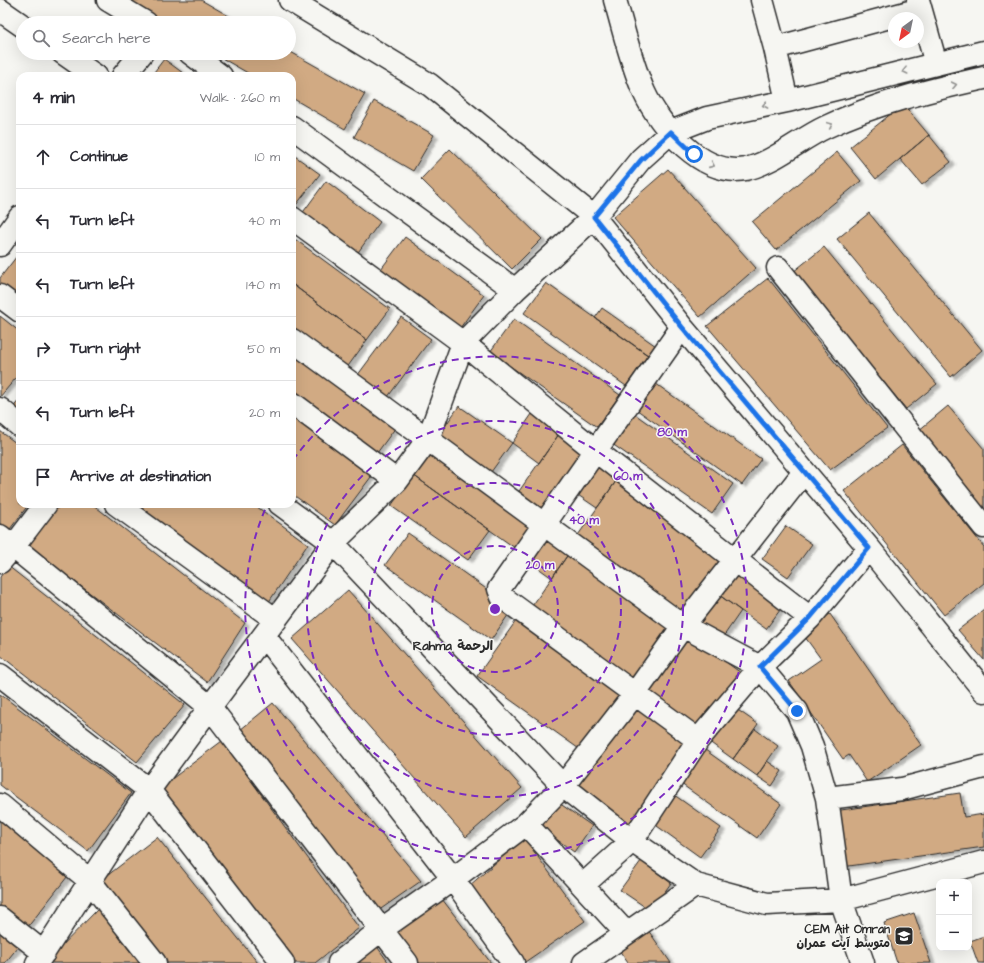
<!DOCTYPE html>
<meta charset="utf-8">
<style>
body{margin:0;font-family:"Architects Daughter","Playpen Sans Arabic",sans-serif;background:#f2f2f3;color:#2b2b33}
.controls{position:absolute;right:12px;bottom:12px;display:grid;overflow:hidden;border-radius:8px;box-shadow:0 4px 16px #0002}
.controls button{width:36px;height:36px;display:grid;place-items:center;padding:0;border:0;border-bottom:1px solid #e1e1e2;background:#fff;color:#2b2b33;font:20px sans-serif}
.compass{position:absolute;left:888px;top:12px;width:36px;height:36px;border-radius:50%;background:#fff;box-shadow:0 4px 16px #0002;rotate:213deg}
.stop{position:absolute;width:12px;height:12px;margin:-9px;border:3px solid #1a73e8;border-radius:50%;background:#fff}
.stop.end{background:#1a73e8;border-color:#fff;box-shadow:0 1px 4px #0008}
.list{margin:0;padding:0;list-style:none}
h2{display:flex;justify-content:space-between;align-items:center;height:52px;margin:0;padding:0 16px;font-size:17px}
h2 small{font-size:13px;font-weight:400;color:#7c7c81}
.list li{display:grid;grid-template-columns:26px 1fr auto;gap:12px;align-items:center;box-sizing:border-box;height:64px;padding:0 16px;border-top:1px solid #e1e1e2}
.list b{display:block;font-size:15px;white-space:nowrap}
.list em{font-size:13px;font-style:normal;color:#7c7c81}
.icon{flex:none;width:22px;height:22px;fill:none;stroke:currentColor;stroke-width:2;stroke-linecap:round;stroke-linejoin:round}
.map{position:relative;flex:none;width:984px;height:963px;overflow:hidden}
.search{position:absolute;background:#fff;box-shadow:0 4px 16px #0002;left:16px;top:16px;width:280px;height:44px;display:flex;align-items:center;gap:10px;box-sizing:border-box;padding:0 14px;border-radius:22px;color:#7c7c81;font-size:15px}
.panel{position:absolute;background:#fff;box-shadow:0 4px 16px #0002;left:16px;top:72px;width:280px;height:436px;border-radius:12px}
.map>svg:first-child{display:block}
.building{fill:#d1aa83;stroke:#2b2b2b;filter:url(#shadow)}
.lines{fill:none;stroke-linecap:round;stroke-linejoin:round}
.minor-casing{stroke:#2b2b2b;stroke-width:25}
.minor{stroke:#f6f6f2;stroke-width:22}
.oneway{stroke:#90908e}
.route{stroke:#1a73e8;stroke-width:5}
.ring{fill:none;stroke:#7b2cbf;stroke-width:2;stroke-dasharray:7 5}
.labels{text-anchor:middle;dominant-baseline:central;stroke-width:3;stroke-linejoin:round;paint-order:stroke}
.poi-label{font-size:12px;font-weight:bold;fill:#2b2b2b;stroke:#f6f6f2;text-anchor:end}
.neighbourhood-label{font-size:13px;font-weight:bold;fill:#2b2b2b;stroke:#f6f6f2}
.centre{fill:#7b2cbf;stroke:#f6f6f2;stroke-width:2}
.ring-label{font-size:12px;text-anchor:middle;font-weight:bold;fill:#7b2cbf;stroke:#f6f6f2;stroke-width:3;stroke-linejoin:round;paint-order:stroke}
</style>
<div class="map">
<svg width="984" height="963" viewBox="0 0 984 963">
<defs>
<filter id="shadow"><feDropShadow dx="4.5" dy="2.5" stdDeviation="1" flood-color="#0004"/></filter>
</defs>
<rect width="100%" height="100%" fill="#f6f6f2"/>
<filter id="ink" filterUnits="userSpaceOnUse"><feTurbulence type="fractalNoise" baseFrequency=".025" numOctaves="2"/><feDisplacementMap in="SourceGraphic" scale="8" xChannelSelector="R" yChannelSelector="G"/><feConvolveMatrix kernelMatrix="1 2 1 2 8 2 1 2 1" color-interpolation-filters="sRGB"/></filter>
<g filter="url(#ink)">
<!-- building -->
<path class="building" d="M121,0H201L241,23H161Z
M289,51L365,94L345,129L292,98V76H253L213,53H289Z
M164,59L187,76H151Z
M374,101L434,135L413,171L354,137Z
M903,104L929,135L876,179L850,147Z
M929,135L951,162L922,185L900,159Z
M450,149L542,239L512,269L421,179Z
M837,152L861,181L776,250L752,222Z
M292,154L320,174L293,209L292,208Z
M668,169L756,268L700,317L613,217Z
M326,181L380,222L356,255L301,215Z
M869,213L982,350L951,377L837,239Z
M292,237L390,309L367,340L292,284Z
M405,237L484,295L460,328L381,269Z
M824,247L937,384L906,409L793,272Z
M20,252V301L0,286V278Z
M768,278L887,428L830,470L707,326Z
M546,283L648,355L626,386L524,313Z
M292,284L367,340L346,369L292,329Z
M602,308L656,346L649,356L595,318Z
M0,316L20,332V373L0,397Z
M401,317L431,339L387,398L357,376Z
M514,319L620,395L597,427L490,352Z
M292,344L399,423L374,457L292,396Z
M652,381L761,459L742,485L633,407Z
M20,399V417L11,410Z
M459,406L512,443L491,472L439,435Z
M948,406L984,449V511L918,431Z
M629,410L733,484L712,514L608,441Z
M292,412L374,473L335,525L292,494Z
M532,414L559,434L539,463L512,443Z
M0,431L20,446V504H29L7,533L0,527Z
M559,434L586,453L544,513L517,494Z
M902,445L984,547V583L944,615L844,491Z
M432,448L534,521L515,548L413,475Z
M597,462L619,477L597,508L575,493Z
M413,475L490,530L468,560L391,506Z
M619,477L726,553L683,614L576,538Z
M60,504H92L245,623L207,682L28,546Z
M131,504H253L308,544L268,603Z
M786,526L812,544L788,577L762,559Z
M545,532L571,550L552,578L526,559Z
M408,533L513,608L491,640L385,565Z
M571,550L672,622L631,680L530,609Z
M734,565L786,602L766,629L715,592Z
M8,566L185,705L137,762L0,655V577Z
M348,590L522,788L466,837L292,639Z
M715,592L741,611L721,640L694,621Z
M984,610V660L958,630Z
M830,614L921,745L867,782L849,755L843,759L789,681L821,659L802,633Z
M518,618L624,693L582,751L477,676Z
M683,631L741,673L699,731L641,690Z
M0,694L131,793L88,851L0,785Z
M635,702L688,739L627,826L573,788Z
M273,703L421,881L378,911L240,730Z
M732,706L758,724L733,759L708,741Z
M755,729L778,746L757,776L733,759Z
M222,741L359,928L315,963H293L161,787Z
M701,747L781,804L757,838L677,781Z
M767,761L782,771L772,786L757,776Z
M670,792L721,828L700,857L650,821Z
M960,793L964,817L984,814V847L842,867L834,811Z
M559,803L592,826L574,852L541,828Z
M0,816L71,872L27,928L0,907Z
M157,837L258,963H163L99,882Z
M524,838L585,921L525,962L469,886Z
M641,861L671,883L651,911L620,890Z
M439,895L491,963H417L392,931Z
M98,909L139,963H45Z
M914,913L931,963H897L884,923Z
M648,930L671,963H628L619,950Z
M0,933L18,947L5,963H0Z
M984,936V963H978L970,941Z
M375,944L389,963H350Z"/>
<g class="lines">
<!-- minor casing -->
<g class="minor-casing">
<path id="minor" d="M108,0L146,23
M290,0L430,85L594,217L682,327L869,548L984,691
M615,0C624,31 631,63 644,92C660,127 703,177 746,169C773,163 800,139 826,127C876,103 930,90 984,78
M762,0L775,48L920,9
M918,0L936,64
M0,10L23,26
M775,48L787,101
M63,53L96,76
M190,53L221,76
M123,76L142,53
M292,127L515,290
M292,218L463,343L596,451L810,618
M0,245L20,217
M778,268L984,527
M0,296L20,311
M682,327L499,589L502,597L698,740
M292,340L683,626L760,667L698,740L632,841L696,885L767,904L841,900L984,862
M292,403L397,481
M0,409L20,426
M116,504L276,620
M280,504L333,543L563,786L632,841L583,885
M0,536L210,707L407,963
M0,562L14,546L46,504
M264,636L453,879L513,963
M0,675L149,790L283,963
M827,798L902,789L984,767
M0,805L89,880L155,963
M526,824L626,933
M0,918L44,953
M37,963L149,790L210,707L333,543L397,481L428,439L463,343L515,290L594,217L641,159L671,132L707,118L787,101L984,52
M339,963L382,929L453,879L526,824L563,786L634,695L683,626L804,472
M584,963L696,885
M863,963L841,900L827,798L812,746L797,711L760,667L810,618L869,548"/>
</g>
<!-- minor -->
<use href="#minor" class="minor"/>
</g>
<!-- one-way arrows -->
<defs><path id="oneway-chevron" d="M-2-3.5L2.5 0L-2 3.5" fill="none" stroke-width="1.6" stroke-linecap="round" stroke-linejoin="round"/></defs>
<g class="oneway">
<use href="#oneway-chevron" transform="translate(905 71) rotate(166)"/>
<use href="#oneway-chevron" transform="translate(954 85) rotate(-13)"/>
<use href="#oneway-chevron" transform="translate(765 105) rotate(169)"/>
<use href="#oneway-chevron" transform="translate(830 125) rotate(-24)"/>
<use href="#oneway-chevron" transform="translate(712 165) rotate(24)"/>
</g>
</g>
<g class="lines" filter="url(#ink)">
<!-- route -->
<path class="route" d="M694,154L671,132L641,160L594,217L682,327L869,548L810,618L760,667L797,711"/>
</g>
<!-- distance rings -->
<g class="ring">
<circle cx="495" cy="609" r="63"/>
<circle cx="495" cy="609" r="126"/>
<circle cx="495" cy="609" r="188"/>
<path d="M293 460A251 251 0 1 1 267 505"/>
</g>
<!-- icons -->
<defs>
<g id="school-square" transform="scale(1)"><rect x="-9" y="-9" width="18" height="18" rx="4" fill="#2b2b2b" stroke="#f6f6f2"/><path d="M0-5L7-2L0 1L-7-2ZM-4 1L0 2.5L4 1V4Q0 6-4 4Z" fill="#fff"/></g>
</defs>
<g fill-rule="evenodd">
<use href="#school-square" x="904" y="936"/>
</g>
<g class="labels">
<!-- poi labels -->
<g class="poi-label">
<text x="890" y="929">CEM Ait Omran<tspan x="890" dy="14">متوسط آيت عمران</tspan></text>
</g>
<!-- neighbourhood labels -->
<g class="neighbourhood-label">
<text x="453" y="646">Rahma الرحمة</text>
</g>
</g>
<circle cx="495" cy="609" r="6" class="centre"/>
<g class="ring-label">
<text x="672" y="436">80 m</text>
<text x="628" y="480">60 m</text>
<text x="584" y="524">40 m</text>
<text x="540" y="569">20 m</text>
</g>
</svg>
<div class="controls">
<button>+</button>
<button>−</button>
</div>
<svg class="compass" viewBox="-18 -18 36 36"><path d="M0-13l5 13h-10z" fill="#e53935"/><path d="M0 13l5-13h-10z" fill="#7c7c81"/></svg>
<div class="stop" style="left:694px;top:154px"></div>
<div class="stop end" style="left:797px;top:711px"></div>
<div class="search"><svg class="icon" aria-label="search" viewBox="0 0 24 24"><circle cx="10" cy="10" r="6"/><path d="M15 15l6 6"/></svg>Search here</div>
<section class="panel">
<h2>4 min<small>Walk · 260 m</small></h2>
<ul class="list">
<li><svg class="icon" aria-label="ahead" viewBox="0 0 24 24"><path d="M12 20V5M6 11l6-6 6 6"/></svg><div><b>Continue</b></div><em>10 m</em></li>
<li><svg class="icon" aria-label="left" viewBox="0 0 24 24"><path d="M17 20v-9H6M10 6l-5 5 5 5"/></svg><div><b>Turn left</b></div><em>40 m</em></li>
<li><svg class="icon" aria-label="left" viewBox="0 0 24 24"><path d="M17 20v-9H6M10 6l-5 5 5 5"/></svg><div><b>Turn left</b></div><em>140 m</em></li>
<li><svg class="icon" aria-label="right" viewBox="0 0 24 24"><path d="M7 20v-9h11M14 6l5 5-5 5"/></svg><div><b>Turn right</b></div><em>50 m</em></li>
<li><svg class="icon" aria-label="left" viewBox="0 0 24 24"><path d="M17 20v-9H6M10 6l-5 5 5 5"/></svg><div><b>Turn left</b></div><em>20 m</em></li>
<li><svg class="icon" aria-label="arrive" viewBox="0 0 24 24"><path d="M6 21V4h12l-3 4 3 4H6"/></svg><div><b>Arrive at destination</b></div></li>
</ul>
</section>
</div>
